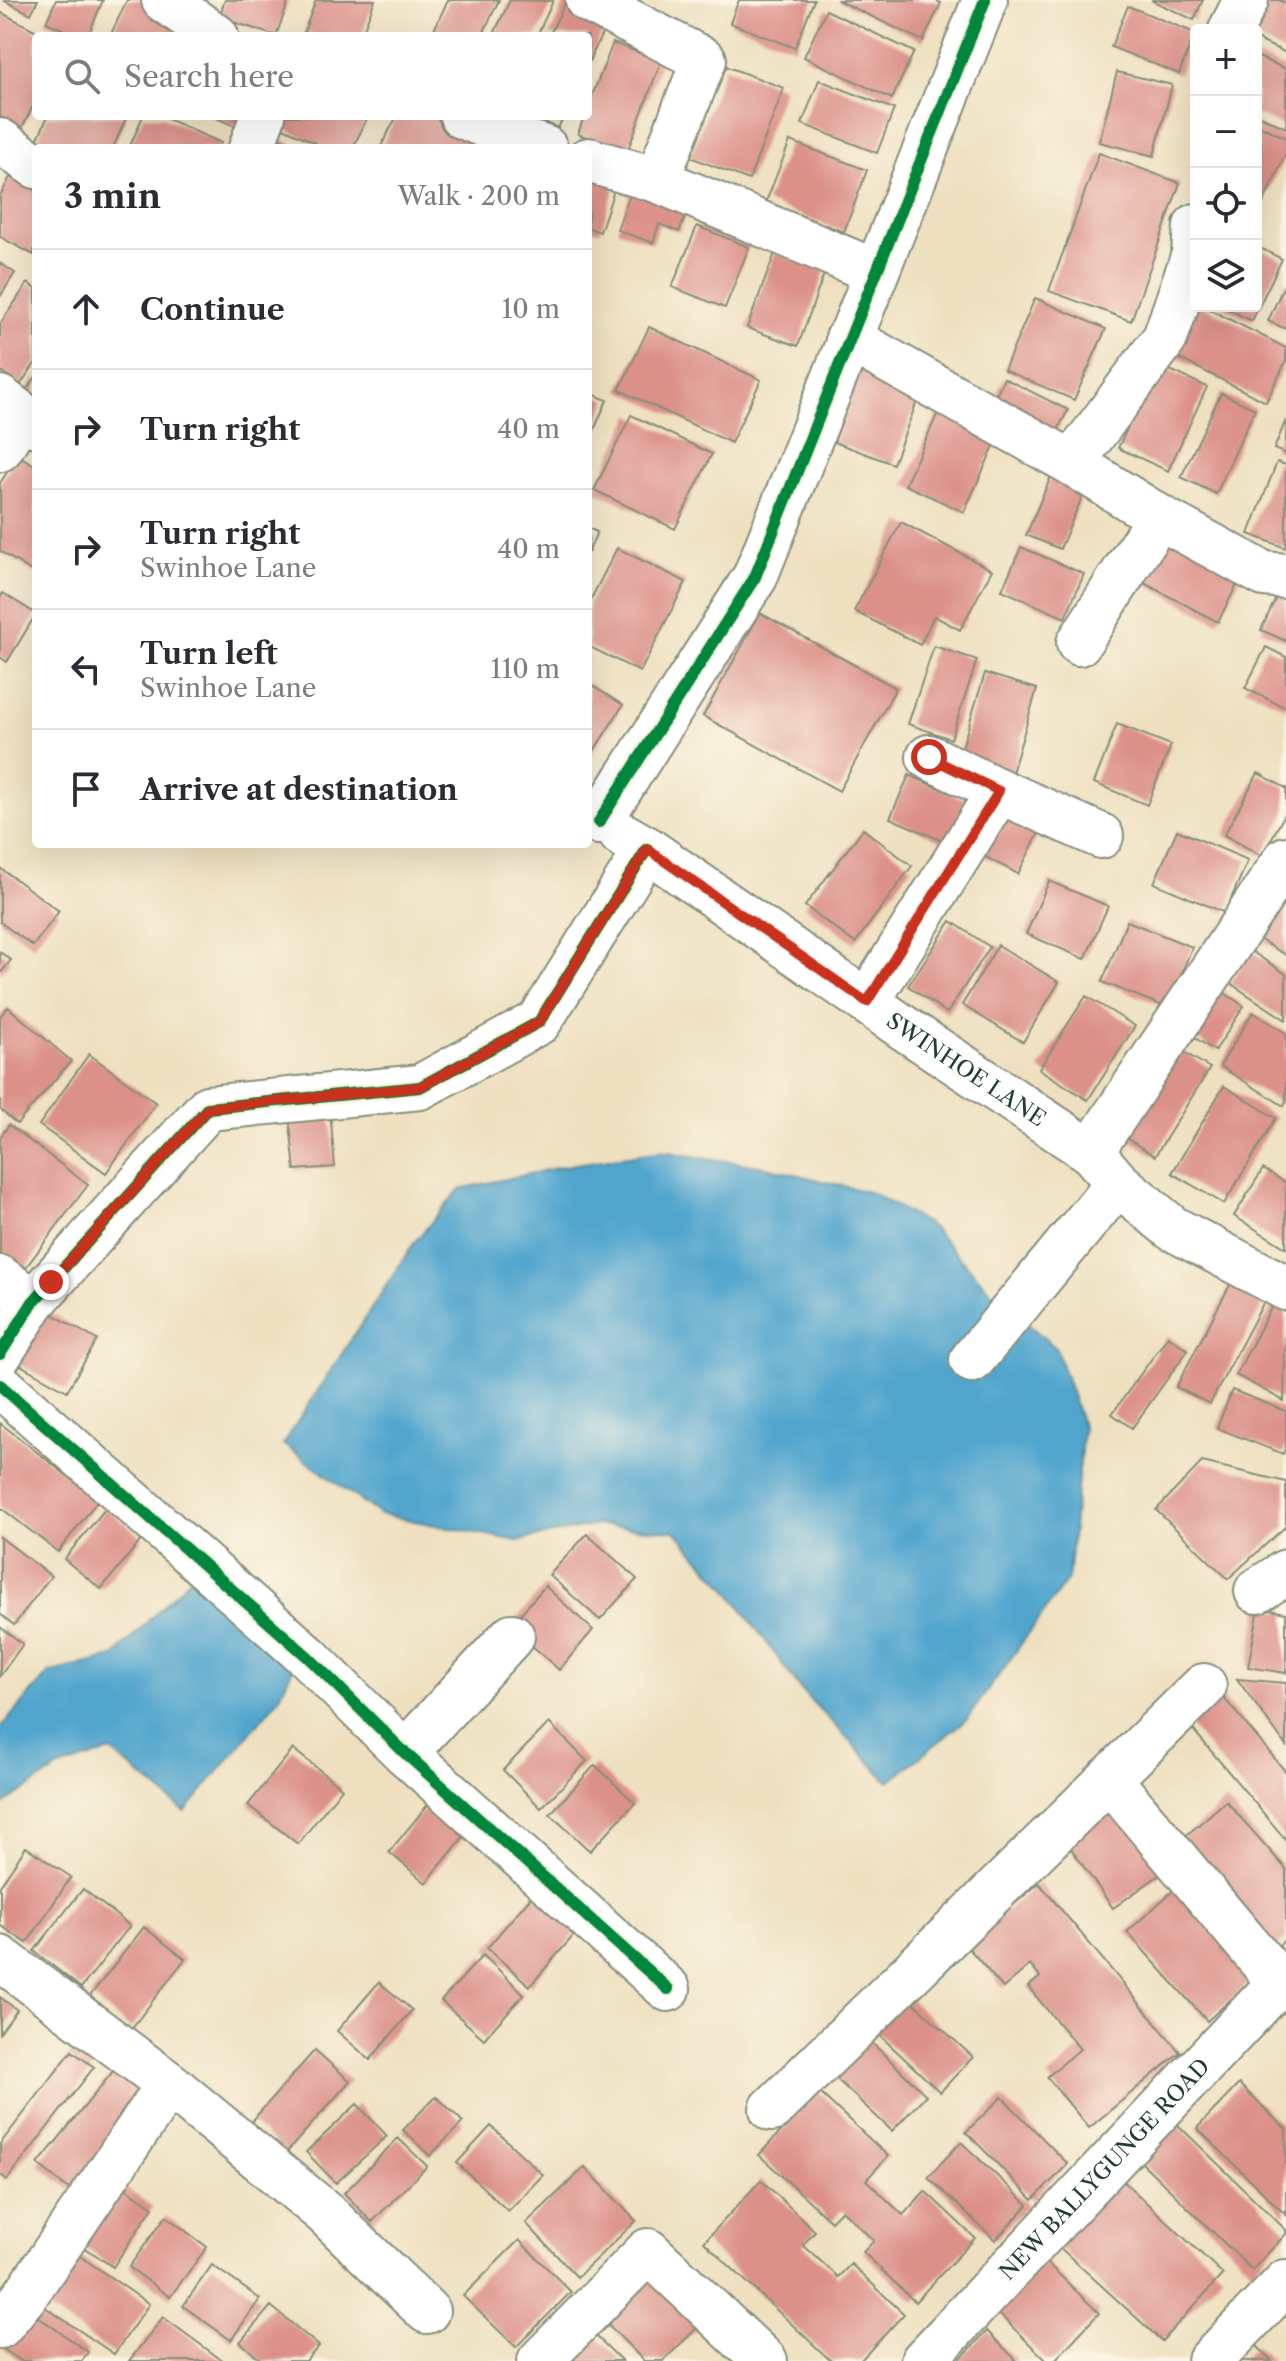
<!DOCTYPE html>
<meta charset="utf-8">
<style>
body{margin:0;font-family:"Libre Caslon Text",serif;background:#f7f7f7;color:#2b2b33}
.controls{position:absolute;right:24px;top:24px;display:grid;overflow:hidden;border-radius:8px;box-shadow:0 8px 32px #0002}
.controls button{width:72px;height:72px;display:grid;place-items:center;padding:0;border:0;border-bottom:2px solid #e1e1e2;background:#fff;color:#2b2b33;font:40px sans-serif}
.stop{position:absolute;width:24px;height:24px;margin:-18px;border:6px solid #c8321e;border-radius:50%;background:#fff}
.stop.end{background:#c8321e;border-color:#fff;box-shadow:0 2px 8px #0008}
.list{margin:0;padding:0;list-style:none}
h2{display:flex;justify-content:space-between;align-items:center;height:104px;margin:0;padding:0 32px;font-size:34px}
h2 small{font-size:26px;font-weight:400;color:#7c7c81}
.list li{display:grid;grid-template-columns:52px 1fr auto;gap:24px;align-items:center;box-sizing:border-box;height:120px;padding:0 32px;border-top:2px solid #e1e1e2}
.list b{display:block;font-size:30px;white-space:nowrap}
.list p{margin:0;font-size:26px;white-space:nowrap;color:#7c7c81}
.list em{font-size:26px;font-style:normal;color:#7c7c81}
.icon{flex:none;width:44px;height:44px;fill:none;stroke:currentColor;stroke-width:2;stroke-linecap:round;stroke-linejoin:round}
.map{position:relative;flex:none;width:1286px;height:2361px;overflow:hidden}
.search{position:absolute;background:#fff;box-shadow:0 8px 32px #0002;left:32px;top:32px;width:560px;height:88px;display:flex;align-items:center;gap:20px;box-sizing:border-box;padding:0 28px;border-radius:8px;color:#7c7c81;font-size:30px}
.panel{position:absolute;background:#fff;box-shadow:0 8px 32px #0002;left:32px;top:144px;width:560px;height:704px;border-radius:8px}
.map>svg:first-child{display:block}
.water{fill:#51a5cd;stroke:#387180;stroke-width:2}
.building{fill:#db9088}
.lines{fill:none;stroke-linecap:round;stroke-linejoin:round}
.minor-casing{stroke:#868e7a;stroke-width:48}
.minor{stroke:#fff;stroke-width:44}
.cycleway-casing{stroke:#fcf5e5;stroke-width:17}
.cycleway{stroke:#00873e;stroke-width:12}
.route{stroke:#c8321e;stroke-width:10}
.labels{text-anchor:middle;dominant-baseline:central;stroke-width:6;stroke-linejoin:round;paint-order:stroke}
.street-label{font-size:22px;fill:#1f3d34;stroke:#fcf5e5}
</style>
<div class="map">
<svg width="1286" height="2361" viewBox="0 0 1286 2361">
<rect width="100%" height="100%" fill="#fcf5e5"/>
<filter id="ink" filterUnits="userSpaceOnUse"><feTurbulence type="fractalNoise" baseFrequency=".0125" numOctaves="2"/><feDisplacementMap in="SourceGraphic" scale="16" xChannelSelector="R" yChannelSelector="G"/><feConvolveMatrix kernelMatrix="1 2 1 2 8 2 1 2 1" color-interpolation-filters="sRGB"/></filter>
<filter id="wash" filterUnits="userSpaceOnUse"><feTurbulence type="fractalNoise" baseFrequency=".006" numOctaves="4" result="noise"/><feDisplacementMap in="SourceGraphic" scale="32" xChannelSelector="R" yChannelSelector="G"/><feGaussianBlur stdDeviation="1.8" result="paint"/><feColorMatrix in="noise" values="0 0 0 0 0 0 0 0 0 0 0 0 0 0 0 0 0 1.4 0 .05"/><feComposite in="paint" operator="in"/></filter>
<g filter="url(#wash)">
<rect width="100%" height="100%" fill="#eee0bf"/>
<!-- water -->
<path class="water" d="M661,1151L766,1167L872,1193L931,1226L994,1295L1056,1348L1083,1428L1068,1579L967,1719L889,1782L802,1691L728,1590L675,1531L596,1525L518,1541L379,1514L283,1444L416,1240L460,1189L570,1165Z
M203,1565L300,1653L279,1698L185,1812L111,1751L57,1769L0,1807V1729L24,1701L49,1673L113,1657Z"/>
<g id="blocks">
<!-- building -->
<path class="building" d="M3,0H38L31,14Z
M56,0H103L88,36H78L46,22Z
M127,0H141L189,23L183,36H110Z
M225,0H289L276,36L219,17Z
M316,0H375L361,36H314L304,32Z
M448,0H499L482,36H431Z
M510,0L553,1L537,36H493Z
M739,0H814L795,48L730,23Z
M837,0H935L941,3L923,41Z
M1151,0H1203L1194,20Z
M1268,0H1279L1286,3V53L1256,39V30H1254Z
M565,3L607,23L588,64V36H549Z
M1128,6L1195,33L1179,74L1111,47Z
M826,10L914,52L892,99L804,57Z
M0,12L46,36H36V100L22,128L0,117Z
M613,43L661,61L627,152L578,134L584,116H588V106Z
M1256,56L1286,69V128L1256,114Z
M725,66L784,88L749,180L690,157Z
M1117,72L1172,85L1154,156L1099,142Z
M819,80L894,109L877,153L802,124Z
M48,116H127L113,148H36L30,156Z
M143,116H161L221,143L218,148H129Z
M212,116H242L237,127Z
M284,116H368L353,148H326L279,126Z
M397,116H433L484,144L481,148H380Z
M531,116H564L558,128Z
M1256,124L1286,138V154L1256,218Z
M279,138L299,148H274Z
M790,141L867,170L844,232L766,202Z
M1099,153L1180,183L1131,321L1049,291Z
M16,166L36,176L34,255L0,237V196Z
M588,169L618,178L600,232L588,228Z
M632,189L688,210L679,232L659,224L653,243L617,230Z
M697,226L749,247L725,308L672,287Z
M1256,246L1282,259L1252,321L1221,306H1256Z
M775,253L825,271L798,346L747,328Z
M0,263L15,273L0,297Z
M1286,281V329L1268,321Z
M28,283L36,289V362L20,385L0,370V324Z
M1035,298L1106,329L1074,400L1004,370Z
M1196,306H1203L1286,348V361L1266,402L1166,352Z
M649,327L761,380L731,443L619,390Z
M864,361L924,383L893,464L834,442Z
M1157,364L1207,387L1168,471L1118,448Z
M36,377V403L23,394Z
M1004,378L1068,410L1050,445L987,414Z
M588,392L607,400L588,444Z
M1221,393L1255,409L1216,494L1181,477Z
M941,406L1000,433L964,512L905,485Z
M631,415L712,454L675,529L594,490Z
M1286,420V454L1274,449Z
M18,455L36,466V574L0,551V483Z
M1057,462L1091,476L1060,549L1026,535Z
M1277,462L1286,465V548L1249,534Z
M901,522L992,570L960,630L934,616L920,645L854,611Z
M1166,527L1245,569L1218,622L1138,580Z
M588,528L597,532L588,553Z
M1021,547L1084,574L1065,618L1002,590Z
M617,548L686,582L640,672L588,646V605Z
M1280,589L1286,592V641L1261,630Z
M3,593L36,614L7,662L0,657V598Z
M760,613L896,688L839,791L703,716Z
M934,646L977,660L951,739L908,724Z
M1266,647L1286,657V708L1245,688Z
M985,673L1037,689L1011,776L958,760Z
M588,683L623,705L588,760Z
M1117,724L1171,745L1147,805L1094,783Z
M1258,773L1286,788V812L1262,856L1224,835Z
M909,775L966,800L947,843L890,818Z
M1000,802L1043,825L1018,874L974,851Z
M863,829L912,866L855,943L805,906Z
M1177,830L1248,860L1225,913L1154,883Z
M0,868L59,911L33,946L0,922Z
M1049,881L1108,906L1085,959L1026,934Z
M1286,891V955L1252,935Z
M951,921L990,947L947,1013L908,986Z
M1127,921L1192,947L1168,1008L1102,982Z
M998,945L1059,982L1023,1042L962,1005Z
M1251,951L1286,974V1020L1230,983Z
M0,952L11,960L0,974Z
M1217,988L1244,1006L1215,1051L1188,1033Z
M1086,996L1135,1026L1088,1100L1039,1069Z
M8,1007L71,1061L17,1124L0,1109V1016Z
M1253,1012L1286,1033V1102L1284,1106L1220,1066Z
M1172,1045L1210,1068L1155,1156L1118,1133Z
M89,1054L156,1103L106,1173L39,1125Z
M1224,1086L1276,1118L1224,1204L1172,1173Z
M330,1111L335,1167L295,1170L289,1115Z
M9,1125L88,1185L20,1275L0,1260V1137Z
M1263,1169L1286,1183V1248L1234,1216Z
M1233,1279L1267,1296L1210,1404L1176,1387Z
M1273,1304L1286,1311L1284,1401L1236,1375Z
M47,1311L97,1340L67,1391L17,1363Z
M1168,1336L1188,1350L1132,1428L1112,1414Z
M1232,1390L1286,1411V1446L1283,1454L1217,1428Z
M0,1423L98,1500L58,1552L0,1507Z
M1202,1462L1286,1482V1526L1228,1579L1156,1510Z
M106,1508L143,1538L101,1589L64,1559Z
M587,1534L637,1579L600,1620L549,1575Z
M0,1537L51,1576L14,1625L0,1614Z
M545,1586L593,1630L559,1670L510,1626Z
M1259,1608L1286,1613V1673L1248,1667Z
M0,1627L23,1644L0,1676Z
M1237,1679L1286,1683V1746Z
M1223,1697L1286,1772V1840L1190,1726Z
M549,1723L587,1761L541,1808L503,1770Z
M293,1749L342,1788L298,1844L248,1805Z
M595,1765L635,1803L590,1851L550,1814Z
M434,1797L471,1828L426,1883L389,1852Z
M1111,1801L1162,1873L1113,1908L1062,1836Z
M1226,1801L1286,1869V1939L1270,1953L1174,1846Z
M26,1847L71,1877L27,1943L0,1925V1886Z
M1039,1883L1180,2052L1089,2128L1047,2077L1080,2049L1028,1987L1040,1977L1030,1965L1003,1988L966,1945Z
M1176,1888L1255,1978L1207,2021L1127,1932Z
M83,1889L130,1926L81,1988L34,1951Z
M536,1891L580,1928L530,1986L487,1948Z
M144,1927L185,1959L131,2029L90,1996Z
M483,1955L524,1994L484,2039L441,2001Z
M379,1982L412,2010L370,2060L337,2031Z
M903,1993L973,2057L940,2092L872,2028Z
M0,1997L17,2010L0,2033Z
M863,2034L926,2095L892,2131L828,2071Z
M315,2050L350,2081L286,2153L251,2122Z
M72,2051L94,2067L7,2180L0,2174V2144Z
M114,2070L146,2096L70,2190L38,2164Z
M1239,2084L1286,2129V2215L1197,2128Z
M818,2091L888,2156L866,2180L903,2215L925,2191L975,2238L915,2302L863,2252L874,2241L842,2210L831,2221L759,2155Z
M436,2096L463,2122L430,2156L403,2130Z
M1002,2097L1068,2164L1033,2200L966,2132Z
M357,2104L387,2136L336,2183L306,2152Z
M1176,2123L1286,2230V2234L1252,2270L1140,2161Z
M491,2126L543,2175L508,2211L457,2163Z
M398,2138L427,2166L372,2222L344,2193Z
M961,2142L1028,2205L995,2240L928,2177Z
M585,2167L636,2221L577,2277L526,2223Z
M1120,2178L1223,2274L1162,2341L1058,2246Z
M761,2180L815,2231L803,2245L838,2277L851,2264L904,2314L860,2361H831L704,2242Z
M115,2181L153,2207L113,2267L74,2240Z
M166,2216L207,2247L170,2297L129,2267Z
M519,2240L571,2292L516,2347L463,2296Z
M77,2254L149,2304L114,2354L42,2305Z
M1045,2261L1099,2313L1054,2361H1047L997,2312Z
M212,2265L260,2299L231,2340L183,2306Z
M641,2270L697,2328L663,2361H644L597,2313Z
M271,2306L319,2346L306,2361H262L240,2342Z
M30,2311L88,2352L82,2361H21L3,2349Z
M163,2317L223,2361H129Z
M586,2326L622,2361H552Z
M987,2331L1017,2361H958Z
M1256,2345L1272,2361H1240Z"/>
</g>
</g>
<g filter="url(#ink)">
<use href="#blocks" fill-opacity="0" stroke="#868e7a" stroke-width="2"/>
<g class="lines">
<!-- minor casing -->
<g class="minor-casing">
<g id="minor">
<path d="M164,0L216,36"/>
<path d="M588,0L704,60L657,180L876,272"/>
<path d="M1231,30L1246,0"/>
<path d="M462,116L522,141L545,148"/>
<path d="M0,141L36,166"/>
<path d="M251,148L263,116"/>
<path d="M588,160L657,180"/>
<path d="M848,338L1072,463L1159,517L1264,574L1286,576"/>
<path d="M0,398L36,425"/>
<path d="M0,449L21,415"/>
<path d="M1072,463L1165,338L1194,254L1196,226"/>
<path d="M1079,643L1159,517"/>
<path d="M929,757L999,791"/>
<path d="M599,822L755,577L985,0"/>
<path id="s1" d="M621,834L647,849L904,1028L1091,1152L1118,1183L1172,1228L1286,1288"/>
<path d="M867,1002L999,791L1101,836"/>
<path d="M1091,1152L1286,859"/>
<path d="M0,1278L33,1302"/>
<path d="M0,1354L33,1302L208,1108L420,1087L539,1022L647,849"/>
<path d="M972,1360L1118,1183"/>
<path d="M0,1385L308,1657L405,1753L668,1989"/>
<path d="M1257,1591L1286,1572"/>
<path d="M405,1753L512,1636"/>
<path d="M1109,1779L1280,1983"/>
<path d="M0,1958L169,2084L24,2297L0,2326"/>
<path d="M169,2084L324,2212L427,2311"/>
<path d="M772,2109L1204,1686"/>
<path d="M540,2361L648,2251L765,2361"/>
<path id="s2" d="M923,2361L1286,1976"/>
<path d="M1210,2361L1286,2282"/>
</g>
</g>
<!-- minor -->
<use href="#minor" class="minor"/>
<!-- cycleway casing -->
<g class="cycleway-casing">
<path id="cycleway" d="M599,822L755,577L985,0
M0,1354L33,1302L208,1108L420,1087L539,1022L647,849
M0,1385L308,1657L405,1753L668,1989"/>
</g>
<!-- cycleway -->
<use href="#cycleway" class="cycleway"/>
</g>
</g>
<g class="lines" filter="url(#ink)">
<!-- route -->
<path class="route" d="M51,1282L208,1108L420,1087L539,1022L647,849L867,1002L999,791L929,757"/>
</g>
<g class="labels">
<!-- street labels -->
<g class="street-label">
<text stroke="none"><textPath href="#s1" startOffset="418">SWINHOE LANE</textPath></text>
<text stroke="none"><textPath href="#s2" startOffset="264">NEW BALLYGUNGE ROAD</textPath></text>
</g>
</g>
</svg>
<div class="controls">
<button>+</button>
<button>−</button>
<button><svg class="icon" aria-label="locate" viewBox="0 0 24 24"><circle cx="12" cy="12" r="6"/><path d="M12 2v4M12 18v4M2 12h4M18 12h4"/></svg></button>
<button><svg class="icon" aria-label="layers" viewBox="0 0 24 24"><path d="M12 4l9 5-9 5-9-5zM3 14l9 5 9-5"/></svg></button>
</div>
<div class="stop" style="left:929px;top:757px"></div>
<div class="stop end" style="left:51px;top:1282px"></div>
<div class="search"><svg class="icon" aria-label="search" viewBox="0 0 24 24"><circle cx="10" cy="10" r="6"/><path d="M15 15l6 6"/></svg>Search here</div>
<section class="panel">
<h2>3 min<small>Walk · 200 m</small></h2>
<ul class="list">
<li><svg class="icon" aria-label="ahead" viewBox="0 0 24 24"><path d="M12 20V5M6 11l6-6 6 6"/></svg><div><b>Continue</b></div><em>10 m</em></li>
<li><svg class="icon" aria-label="right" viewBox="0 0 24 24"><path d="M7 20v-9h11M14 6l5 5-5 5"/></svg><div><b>Turn right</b></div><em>40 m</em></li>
<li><svg class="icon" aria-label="right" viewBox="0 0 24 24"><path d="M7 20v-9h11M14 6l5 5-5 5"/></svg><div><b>Turn right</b><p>Swinhoe Lane</p></div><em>40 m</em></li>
<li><svg class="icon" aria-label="left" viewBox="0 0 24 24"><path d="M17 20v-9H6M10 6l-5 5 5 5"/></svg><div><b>Turn left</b><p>Swinhoe Lane</p></div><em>110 m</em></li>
<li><svg class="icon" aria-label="arrive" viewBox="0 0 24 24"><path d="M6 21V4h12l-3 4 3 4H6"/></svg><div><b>Arrive at destination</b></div></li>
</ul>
</section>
</div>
